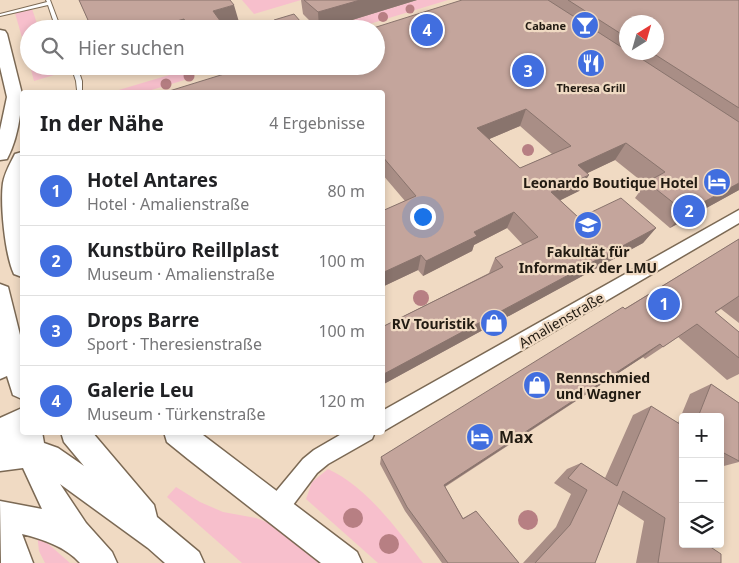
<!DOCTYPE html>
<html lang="de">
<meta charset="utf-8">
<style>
body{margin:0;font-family:"Noto Sans",sans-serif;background:#f2f2f2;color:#202124}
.controls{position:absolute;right:15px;bottom:15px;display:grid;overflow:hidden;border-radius:5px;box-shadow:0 2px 8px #0003}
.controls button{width:45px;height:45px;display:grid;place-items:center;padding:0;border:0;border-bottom:1px solid #e0e0e0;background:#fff;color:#202124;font:25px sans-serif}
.compass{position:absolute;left:619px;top:15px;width:45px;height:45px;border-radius:50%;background:#fff;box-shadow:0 2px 8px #0003;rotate:37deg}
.you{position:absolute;left:422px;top:216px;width:18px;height:18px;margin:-12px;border:4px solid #fff;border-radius:50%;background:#1a73e8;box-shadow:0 0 0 8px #1a73e833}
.badge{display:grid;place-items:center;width:32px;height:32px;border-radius:50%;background:#416edf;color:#fff;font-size:16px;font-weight:700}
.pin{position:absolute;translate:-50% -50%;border:2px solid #fff;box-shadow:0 1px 5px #0006}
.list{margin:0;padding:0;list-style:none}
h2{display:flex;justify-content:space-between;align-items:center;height:65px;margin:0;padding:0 20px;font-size:21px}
h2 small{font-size:16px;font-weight:400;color:#757577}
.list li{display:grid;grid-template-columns:32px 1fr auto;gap:15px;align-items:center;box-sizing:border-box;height:70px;padding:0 20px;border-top:1px solid #e0e0e0}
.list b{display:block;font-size:19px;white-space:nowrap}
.list p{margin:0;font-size:16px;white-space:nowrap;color:#757577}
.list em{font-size:16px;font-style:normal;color:#757577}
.icon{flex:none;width:28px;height:28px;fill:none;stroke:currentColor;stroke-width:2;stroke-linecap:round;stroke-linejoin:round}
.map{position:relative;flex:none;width:739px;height:563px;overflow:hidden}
.search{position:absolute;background:#fff;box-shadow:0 2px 8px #0003;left:20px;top:20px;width:365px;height:55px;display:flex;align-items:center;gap:12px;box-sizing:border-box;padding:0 18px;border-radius:28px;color:#757577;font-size:19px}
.panel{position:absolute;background:#fff;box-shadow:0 2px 8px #0003;left:20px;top:90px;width:365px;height:345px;border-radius:5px}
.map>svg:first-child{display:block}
.green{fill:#f7bfcc}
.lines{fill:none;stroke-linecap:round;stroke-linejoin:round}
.service-casing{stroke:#7b6954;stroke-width:2}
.minor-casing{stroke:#7b6954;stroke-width:3}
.secondary-casing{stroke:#7b6954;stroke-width:3}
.service{fill:#fff;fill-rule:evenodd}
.minor{fill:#fff;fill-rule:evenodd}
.secondary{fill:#fff;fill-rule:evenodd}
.tree{fill:#b77f83}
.wall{fill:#a98e86;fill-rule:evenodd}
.shaded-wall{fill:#89746d}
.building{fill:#c4a59c;stroke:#89746d;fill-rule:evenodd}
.labels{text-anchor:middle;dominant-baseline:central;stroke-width:4.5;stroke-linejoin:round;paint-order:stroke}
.far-poi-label{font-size:11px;font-weight:bold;fill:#221b12;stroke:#f0dac3;text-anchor:end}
.poi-label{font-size:14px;font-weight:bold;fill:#221b12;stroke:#f0dac3;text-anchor:end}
.street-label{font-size:14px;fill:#221b12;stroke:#f0dac3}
.near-poi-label{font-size:16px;font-weight:bold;fill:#221b12;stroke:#f0dac3;text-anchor:start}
</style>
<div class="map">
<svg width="739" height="563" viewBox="0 0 739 563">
<rect width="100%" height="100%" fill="#f0dac3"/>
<!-- green -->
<path class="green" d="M242,0H301L254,14Z
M417,0H448L353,29H323Z
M32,9L39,29H29V62L15,13Z
M30,66H51L54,75L34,81Z
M186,70L191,78L145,92H112Z
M328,469C367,487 397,529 423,563H378L306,499L312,482Z
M176,487L200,502L223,512L256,518L285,529L330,563H242L167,497Z
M37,534L70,563H45L39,551Z"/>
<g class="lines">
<!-- service casing -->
<g class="service-casing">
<path id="service" d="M46,0H50L61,29H56L48,5L0,16V14L47,2Z
M71,66H77L82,81V91L80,92L77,90L76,81Z"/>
</g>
<!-- minor casing -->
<g class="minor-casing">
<path id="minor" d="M739,210V223L382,432V411Z
M345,432H375L372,439L328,464L317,473L284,517L276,520L268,517L265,509L268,501L303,459L314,450Z"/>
</g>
<!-- secondary casing -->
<g class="secondary-casing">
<path id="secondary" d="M0,30L5,31L7,34L22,94V115H20C18,130 14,146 7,159L0,160V130L7,97L0,67Z
M22,152V277L14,274C5,255 0,204 3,183C5,172 10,164 15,154Z
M0,284L8,287L22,343V399L13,395L7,376L0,379Z
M22,408V432H42L44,443L58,448L84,466L64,442L61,432H92L154,505L157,517L199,552L204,563H165L148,548L60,484L86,523L112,552L117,563H80C66,547 43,539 22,534L33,563H1L0,501L42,509L23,468L0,471V418Z
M164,432H199L357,552L362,563H321L188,459L167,442Z"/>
</g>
<!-- service -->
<use href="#service" class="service"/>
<!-- minor -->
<use href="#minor" class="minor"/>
<!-- secondary -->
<use href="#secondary" class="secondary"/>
</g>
<!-- trees -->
<g class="tree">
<circle cx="410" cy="9" r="4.5"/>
<circle cx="383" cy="17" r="5"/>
<circle cx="189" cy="76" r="5.5"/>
<circle cx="166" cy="84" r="5.5"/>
<circle cx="528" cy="150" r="6"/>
<circle cx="421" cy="298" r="8"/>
<circle cx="353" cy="518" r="10"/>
<circle cx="528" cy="520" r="10"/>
<circle cx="389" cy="544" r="10"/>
</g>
<!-- wall -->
<path class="wall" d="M79,0L239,22L224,26L226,29H92Z
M301,0H417L323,29H318L303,14Z
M462,0H739V190L670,228L635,198L645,184L615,160L587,173L579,191L560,200L579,218L656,228L643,243L382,385V327L489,273L495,258L523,245L507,228L474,245L472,251L423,276L418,270L382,287V211L405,201L382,174V92ZM626,22L656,52H626ZM520,126L552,154L520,168L489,139Z
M274,20L307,29H276Z
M739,239V323L721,309L715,313L739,332V374L727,380L678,337L645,359L643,357L445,487L463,518L476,511L519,563H442L405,511L380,464L381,457Z
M711,384L739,403V462L720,467V417H683V544L721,563H636L644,521L618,504L595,563H523L556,527L571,494L554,483L567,469L581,463L605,478L633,415L651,406L678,423L690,394Z"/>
<!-- shaded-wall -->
<path class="shaded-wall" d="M360,0H417L323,29H319L318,12Z
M234,5L239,22L217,28L213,11Z
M184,19L187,29H147Z
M526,109L520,126L473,146L477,128Z
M626,143L615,160L569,182L578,165Z
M589,175L579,191L543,209L551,192Z
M739,183V190L670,228L685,212Z
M514,212L507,228L474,245L472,251L423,276L426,261L474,232Z
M656,228L643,243L382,385V375Z
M421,255L418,270L382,287V273Z
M660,344L643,357L439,490L444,485Z"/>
<!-- building -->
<path class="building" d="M79,0H230L234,5L213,11L226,29H190L184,19L147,29H92Z
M304,0H360L318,12Z
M462,0H548L626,50V52H631L739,122V183L685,212L647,182L665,172L626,143L578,165L589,175L551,192L579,218L621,198L656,228L382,375V327L503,267L495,258L538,237L514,212L474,232L477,236L426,261L421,255L382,273V211L416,196L382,156V92H166L250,66H376V29H370ZM526,109L571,146L520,168L477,128Z
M568,0H739V108L651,52H656V22H626V37Z
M294,14L307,29H282L274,20Z
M739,239V296L715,312L739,332V358L697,324L663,347L660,344L444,485L463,519L476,511L519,563H448L407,507L381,457L623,307L625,309Z
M711,384L739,403V461L722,452L720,457V417H698Z
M651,406L683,426V544H706L721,554V563H658L665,518L623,491L595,563H535L570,525L587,490L568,478L581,463L617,486Z"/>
<!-- icons -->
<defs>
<g id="bar-disc" transform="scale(1.4375)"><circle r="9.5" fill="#416edf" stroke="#f0dac3"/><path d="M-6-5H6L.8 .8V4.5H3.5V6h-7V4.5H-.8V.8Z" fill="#fff"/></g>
<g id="restaurant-disc" transform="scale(1.4375)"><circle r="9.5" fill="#416edf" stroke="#f0dac3"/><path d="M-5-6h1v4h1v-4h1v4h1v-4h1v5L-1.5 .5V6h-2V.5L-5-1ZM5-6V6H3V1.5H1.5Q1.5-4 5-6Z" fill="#fff"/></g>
<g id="hotel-disc" transform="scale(1.4375)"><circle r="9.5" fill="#416edf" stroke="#f0dac3"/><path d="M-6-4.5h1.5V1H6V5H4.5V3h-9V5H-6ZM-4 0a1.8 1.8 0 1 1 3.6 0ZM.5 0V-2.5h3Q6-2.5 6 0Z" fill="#fff"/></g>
<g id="university-disc" transform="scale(1.4375)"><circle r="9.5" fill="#416edf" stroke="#f0dac3"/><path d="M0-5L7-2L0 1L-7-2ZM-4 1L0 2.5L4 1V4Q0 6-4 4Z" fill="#fff"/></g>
<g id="shop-disc" transform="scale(1.4375)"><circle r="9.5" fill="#416edf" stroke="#f0dac3"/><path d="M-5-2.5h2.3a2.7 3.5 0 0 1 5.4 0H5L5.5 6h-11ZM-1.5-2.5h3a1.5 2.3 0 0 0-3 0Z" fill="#fff"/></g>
</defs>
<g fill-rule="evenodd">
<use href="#bar-disc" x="585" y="25"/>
<use href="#restaurant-disc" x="591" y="63"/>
<use href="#hotel-disc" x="717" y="182"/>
<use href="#university-disc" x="588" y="225"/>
<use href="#shop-disc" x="494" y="323"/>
<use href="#shop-disc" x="537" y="385"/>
<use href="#hotel-disc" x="480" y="437"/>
</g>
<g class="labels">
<!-- far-poi labels -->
<g class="far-poi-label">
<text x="566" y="25">Cabane</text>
<text x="591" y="87" text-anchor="middle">Theresa Grill</text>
</g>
<!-- poi labels -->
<g class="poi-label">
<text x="698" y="182">Leonardo Boutique Hotel</text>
<text x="588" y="251" text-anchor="middle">Fakultät für<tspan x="588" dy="16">Informatik der LMU</tspan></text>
<text x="475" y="323">RV Touristik</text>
<text x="556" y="377" text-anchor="start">Rennschmied<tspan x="556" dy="16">und Wagner</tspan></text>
</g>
<!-- street labels -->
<g class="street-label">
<text transform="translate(561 320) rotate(-30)">Amalienstraße</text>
</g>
<!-- near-poi labels -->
<g class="near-poi-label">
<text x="499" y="437">Max</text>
</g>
</g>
</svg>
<div class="controls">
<button>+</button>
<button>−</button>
<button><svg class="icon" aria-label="layers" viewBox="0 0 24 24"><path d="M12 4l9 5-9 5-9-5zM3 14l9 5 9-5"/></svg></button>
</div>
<svg class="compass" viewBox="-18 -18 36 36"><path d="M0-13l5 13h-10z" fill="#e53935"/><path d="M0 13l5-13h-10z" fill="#757577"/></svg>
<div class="you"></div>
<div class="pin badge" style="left:664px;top:304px">1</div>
<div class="pin badge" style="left:689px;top:211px">2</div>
<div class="pin badge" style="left:528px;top:71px">3</div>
<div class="pin badge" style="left:427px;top:30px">4</div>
<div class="search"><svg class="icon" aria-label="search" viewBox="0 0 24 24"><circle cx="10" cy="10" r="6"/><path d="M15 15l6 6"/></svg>Hier suchen</div>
<section class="panel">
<h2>In der Nähe<small>4 Ergebnisse</small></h2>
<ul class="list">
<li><span class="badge">1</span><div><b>Hotel Antares</b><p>Hotel · Amalienstraße</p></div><em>80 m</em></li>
<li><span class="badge">2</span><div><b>Kunstbüro Reillplast</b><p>Museum · Amalienstraße</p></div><em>100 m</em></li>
<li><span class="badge">3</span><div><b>Drops Barre</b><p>Sport · Theresienstraße</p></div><em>100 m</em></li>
<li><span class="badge">4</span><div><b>Galerie Leu</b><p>Museum · Türkenstraße</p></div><em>120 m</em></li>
</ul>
</section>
</div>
